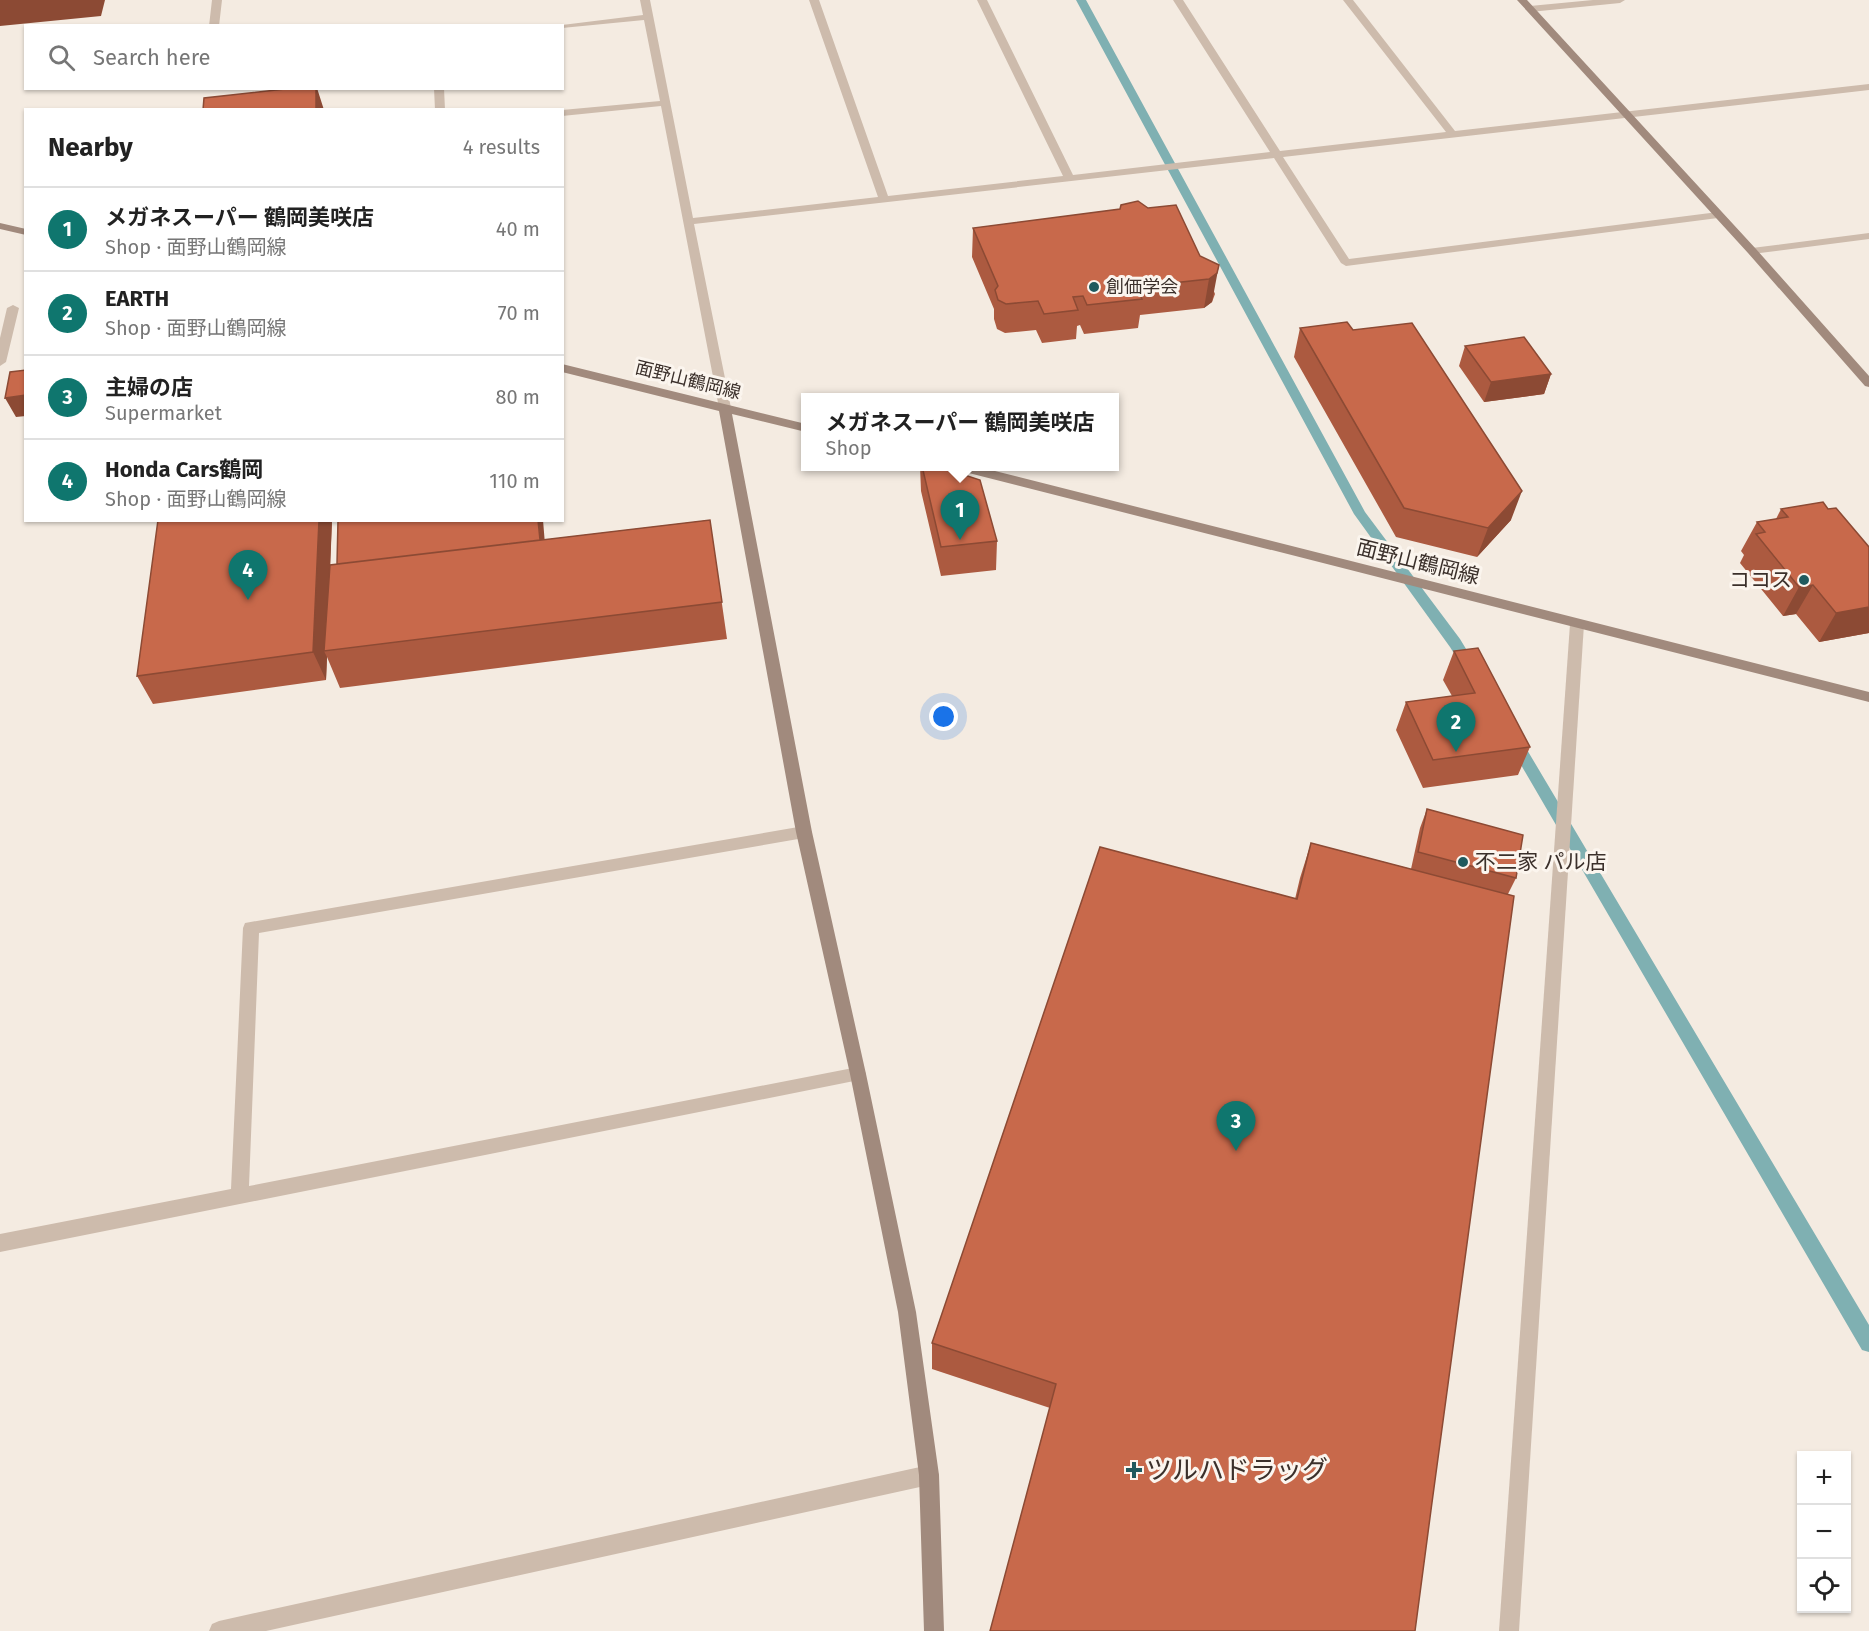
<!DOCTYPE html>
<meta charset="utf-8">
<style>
body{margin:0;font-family:"Fira Sans","Noto Sans JP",sans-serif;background:#f6f6f6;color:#222}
.controls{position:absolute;right:18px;bottom:18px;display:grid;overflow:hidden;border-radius:0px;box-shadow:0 2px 4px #0004}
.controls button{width:54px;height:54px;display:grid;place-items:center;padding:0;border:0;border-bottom:2px solid #e0e0e0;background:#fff;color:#222;font:30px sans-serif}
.you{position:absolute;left:944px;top:717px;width:21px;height:21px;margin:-15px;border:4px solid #fff;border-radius:50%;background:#1a73e8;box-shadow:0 0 0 9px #1a73e833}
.badge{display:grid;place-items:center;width:39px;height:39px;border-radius:50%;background:#0f766e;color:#fff;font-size:20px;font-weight:700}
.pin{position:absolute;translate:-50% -50px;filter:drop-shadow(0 2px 3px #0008)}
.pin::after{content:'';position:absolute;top:32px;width:21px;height:18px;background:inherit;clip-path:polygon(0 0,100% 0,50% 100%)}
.popup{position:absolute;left:801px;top:393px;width:318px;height:78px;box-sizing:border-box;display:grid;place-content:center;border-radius:0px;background:#fff;filter:drop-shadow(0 2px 4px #0005);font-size:20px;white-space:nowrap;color:#767676}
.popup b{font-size:22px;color:#222}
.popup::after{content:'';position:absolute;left:50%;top:100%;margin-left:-12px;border:12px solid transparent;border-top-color:#fff}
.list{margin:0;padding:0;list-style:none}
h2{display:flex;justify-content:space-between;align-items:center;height:78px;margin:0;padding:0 24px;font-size:26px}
h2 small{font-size:20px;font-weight:400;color:#767676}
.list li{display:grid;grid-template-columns:39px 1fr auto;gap:18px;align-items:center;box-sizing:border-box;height:84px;padding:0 24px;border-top:2px solid #e0e0e0}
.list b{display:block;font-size:22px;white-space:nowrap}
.list p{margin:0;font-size:20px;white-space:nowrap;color:#767676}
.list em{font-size:20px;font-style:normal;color:#767676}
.icon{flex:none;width:33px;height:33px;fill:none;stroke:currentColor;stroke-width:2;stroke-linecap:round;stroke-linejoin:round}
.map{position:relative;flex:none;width:1869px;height:1631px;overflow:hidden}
.search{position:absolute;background:#fff;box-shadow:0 2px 4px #0004;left:24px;top:24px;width:540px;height:66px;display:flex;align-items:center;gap:15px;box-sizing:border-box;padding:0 21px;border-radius:0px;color:#767676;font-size:22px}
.panel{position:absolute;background:#fff;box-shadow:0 2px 4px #0004;left:24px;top:108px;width:540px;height:414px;border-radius:0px}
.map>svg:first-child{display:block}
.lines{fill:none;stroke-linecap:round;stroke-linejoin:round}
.stream{fill:#7fb0b2;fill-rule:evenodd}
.lane{fill:#cdbbac;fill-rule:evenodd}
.street{fill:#cdbbac;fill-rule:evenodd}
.secondary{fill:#a18a7d;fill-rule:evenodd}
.wall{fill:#ac5a40}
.shaded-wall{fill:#8c4a34}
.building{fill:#c8694b;stroke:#8c4a34;stroke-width:1.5}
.poi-dot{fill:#1f5a5e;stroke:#fbf5ee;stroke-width:2}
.labels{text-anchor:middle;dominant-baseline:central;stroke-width:6;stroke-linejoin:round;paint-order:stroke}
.far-poi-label{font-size:18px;fill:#3b302b;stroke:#fbf5ee;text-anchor:start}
.far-street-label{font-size:18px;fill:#3b302b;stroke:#fbf5ee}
.street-label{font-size:21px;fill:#3b302b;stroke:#fbf5ee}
.poi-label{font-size:21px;fill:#3b302b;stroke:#fbf5ee;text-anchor:end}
.near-poi-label{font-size:26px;fill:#3b302b;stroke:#fbf5ee;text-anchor:start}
</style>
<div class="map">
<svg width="1869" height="1631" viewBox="0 0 1869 1631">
<rect width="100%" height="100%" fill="#f4ebe1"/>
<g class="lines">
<!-- stream -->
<path class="stream" d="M1076,0H1086L1365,512L1460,639L1477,667L1475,671H1465L1450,647L1354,514Z
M1515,737L1520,738L1869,1325V1352L1862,1350L1510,746L1508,742L1510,738Z"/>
<!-- lane -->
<path class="lane" d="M1577,619L1584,624L1519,1631H1499L1570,624Z"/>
<!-- street -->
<path class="street" d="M212,0H222L219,26H209Z
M640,0H650L693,218L878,197L809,0H819L888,196L1063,176L977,0H987L1073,175L1270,152L1173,0H1183L1280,151L1446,132L1343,0H1353L1455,131L1869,84V90L1283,157L1349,259L1718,212L1723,215L1718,218L1346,266L1341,263L1274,158L694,224L731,408L725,412L719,408L661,106L562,116V110L660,101L644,20L562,28V26H554L643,15Z
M1593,0H1625L1620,3L1530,12L1525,9L1530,6Z
M434,88H444L445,110H435Z
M1869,233V239L1752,254L1747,251L1752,248Z
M13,305L19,308L6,362L0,366V338L7,308Z
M804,826L809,828L812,832L809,836L804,838L259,933L249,1186L858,1067L864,1069L866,1074L864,1079L0,1252V1234L231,1189L243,928L245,923Z
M929,1465L936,1468L939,1475L936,1482L929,1485L266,1631H209L212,1624L219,1621Z"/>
<!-- secondary -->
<path class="secondary" d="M1517,0H1527L1756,249L1869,376V387L1865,386L1748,253Z
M0,223L26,229V235L0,229Z
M562,364L806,424V432L732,414L812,832L866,1074L916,1312L939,1475L944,1631H924L919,1475L898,1312L850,1074L796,832L719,411L562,372Z
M951,466H975L1869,692V702L957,470Z"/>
</g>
<!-- wall -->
<path class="wall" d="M973,228L1200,256L1215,294L1212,302L1204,308L1140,315L1138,328L1084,334L1080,325L1077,326L1076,339L1042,343L1036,330L1005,333L997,329L994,319V309L972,257Z
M1300,328L1353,330L1511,520L1477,557L1396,537L1294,357Z
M1465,346L1551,374L1544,394L1484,402L1459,366Z
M920,466H937L997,541L996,570L941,576L921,491Z
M1781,509H1828L1869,547V633L1819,642L1796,614L1783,616L1740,563L1744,555L1741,551L1757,522L1776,519Z
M332,520L330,565L710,520L727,639L340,688L327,657L326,680L153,704L137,676Z
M1454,651L1530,747L1518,775L1423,788L1396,730L1406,702L1452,696L1443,680Z
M1427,809L1516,878L1508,894L1431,1510L1050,1408L932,1369V1343L1295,899L1300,878L1311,843L1411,869L1420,828Z"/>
<!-- shaded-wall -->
<path class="shaded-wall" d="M0,0H105L101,16L0,26Z
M316,88H317L324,110H316Z
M1219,265L1212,302L1204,308L1209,279Z
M1551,374L1544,394L1484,402L1491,382Z
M26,395V416L16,417L5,398Z
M1522,491L1511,520L1477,557L1488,528Z
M319,520H332L327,651H324L327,657L326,680L313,652Z
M538,520H543L547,569L540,540Z
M1813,585L1796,614L1783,616L1799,587Z
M1869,607V633L1819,642L1836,613Z"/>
<!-- building -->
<path class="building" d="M294,88H316V110H203L204,98Z
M1138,201L1148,208L1176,205L1200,256L1219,265L1217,273L1209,279L1136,287L1142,299L1087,305L1083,296L1073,297L1078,310L1044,314L1038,301L1006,304L998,300L995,290L998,286L973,228L1120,209L1121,205Z
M1347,322L1353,330L1412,323L1522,491L1488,528L1404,508L1300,328Z
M1524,337L1551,374L1491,382L1465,346Z
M26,370V395L5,398L10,372Z
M922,466H937L980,480L997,541L941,547Z
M1823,502L1828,509L1836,508L1869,547V607L1836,613L1813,585L1799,587L1756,534L1765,532L1757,522L1788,517L1781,509Z
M158,520H319L313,652L137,676Z
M338,520H538L540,540L337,564Z
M710,520L722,602L324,651L330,565Z
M1478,648L1530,747L1433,760L1406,702L1475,693L1454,651Z
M1427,809L1523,835L1516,878L1418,852Z
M1311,843L1514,896L1431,1510L1415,1631H990L1056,1384L932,1343L1100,847L1297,899Z"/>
<!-- markers -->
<g class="poi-dot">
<circle cx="1094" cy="287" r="6"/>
<circle cx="1804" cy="580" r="6"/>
<circle cx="1463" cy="862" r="6"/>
<path d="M1131 1461h6v6h6v6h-6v6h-6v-6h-6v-6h6z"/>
</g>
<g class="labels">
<!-- far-poi labels -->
<g class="far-poi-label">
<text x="1106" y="287">創価学会</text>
</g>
<!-- far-street labels -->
<g class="far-street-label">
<text transform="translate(688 380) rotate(14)">面野山鶴岡線</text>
</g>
<!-- street labels -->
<g class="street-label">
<text transform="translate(1418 562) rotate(14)">面野山鶴岡線</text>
</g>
<!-- poi labels -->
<g class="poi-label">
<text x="1792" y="580">ココス</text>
<text x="1475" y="862" text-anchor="start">不二家 パル店</text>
</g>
<!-- near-poi labels -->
<g class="near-poi-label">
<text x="1146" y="1470">ツルハドラッグ</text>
</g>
</g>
</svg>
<div class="controls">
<button>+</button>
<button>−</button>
<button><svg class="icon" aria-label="locate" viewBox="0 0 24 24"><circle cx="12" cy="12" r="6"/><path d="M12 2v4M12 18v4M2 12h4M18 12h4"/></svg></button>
</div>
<div class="you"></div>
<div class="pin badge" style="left:960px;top:540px">1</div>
<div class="popup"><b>メガネスーパー 鶴岡美咲店</b>Shop</div>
<div class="pin badge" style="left:1456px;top:752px">2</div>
<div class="pin badge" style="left:1236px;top:1151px">3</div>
<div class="pin badge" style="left:248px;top:600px">4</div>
<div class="search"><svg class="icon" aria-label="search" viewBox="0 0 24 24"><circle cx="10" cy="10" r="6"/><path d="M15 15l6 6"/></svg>Search here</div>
<section class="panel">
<h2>Nearby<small>4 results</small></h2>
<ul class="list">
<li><span class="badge">1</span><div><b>メガネスーパー 鶴岡美咲店</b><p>Shop · 面野山鶴岡線</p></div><em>40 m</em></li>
<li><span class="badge">2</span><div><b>EARTH</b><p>Shop · 面野山鶴岡線</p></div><em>70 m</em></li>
<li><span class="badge">3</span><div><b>主婦の店</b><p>Supermarket</p></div><em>80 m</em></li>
<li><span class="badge">4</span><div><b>Honda Cars鶴岡</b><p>Shop · 面野山鶴岡線</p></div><em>110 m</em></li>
</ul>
</section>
</div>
